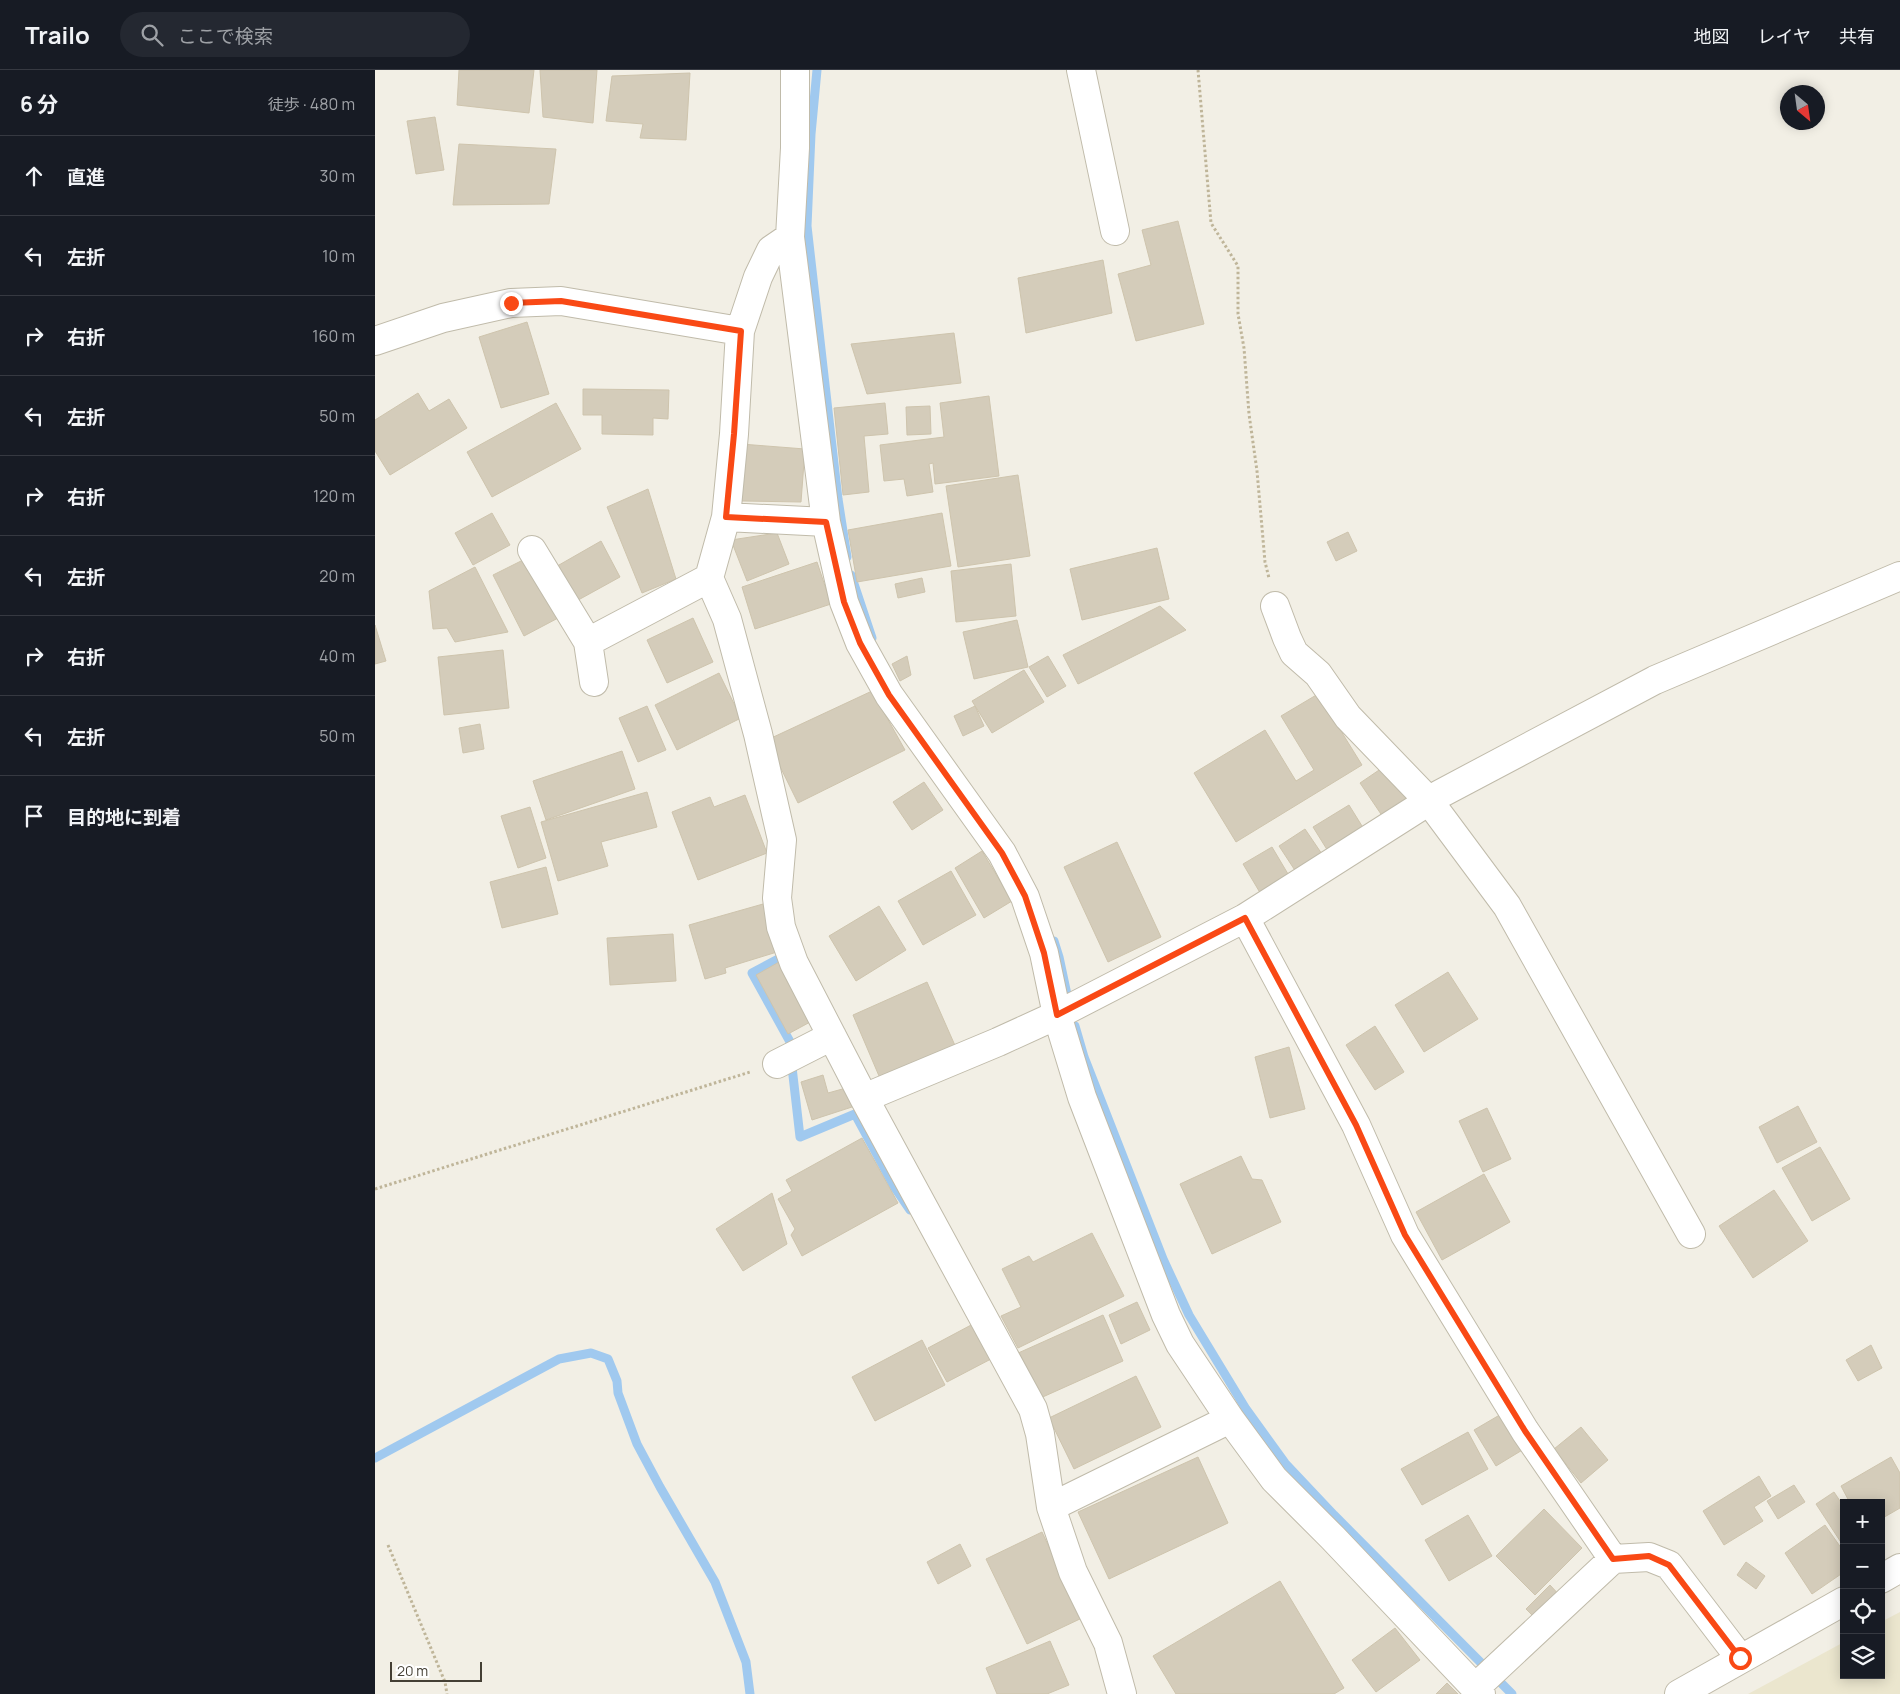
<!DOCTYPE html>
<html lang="ja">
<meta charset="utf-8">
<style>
body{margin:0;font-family:Manrope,"Noto Sans JP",sans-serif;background:#242831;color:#f1f3f6}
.controls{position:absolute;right:15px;bottom:15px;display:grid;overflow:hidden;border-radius:0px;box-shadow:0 2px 12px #0003}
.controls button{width:45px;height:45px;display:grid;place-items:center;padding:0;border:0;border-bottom:1px solid #363941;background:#171b24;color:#f1f3f6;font:25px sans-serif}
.compass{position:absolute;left:1405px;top:15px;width:45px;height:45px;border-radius:50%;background:#171b24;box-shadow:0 2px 12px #0003;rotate:151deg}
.scale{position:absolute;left:15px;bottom:12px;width:92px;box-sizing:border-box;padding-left:5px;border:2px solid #443f34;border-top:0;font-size:14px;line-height:18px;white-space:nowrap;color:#443f34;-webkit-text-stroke:4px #fff;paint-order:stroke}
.stop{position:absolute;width:15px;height:15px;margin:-11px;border:4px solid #f94915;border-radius:50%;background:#fff}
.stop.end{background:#f94915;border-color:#fff;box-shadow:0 1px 5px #0008}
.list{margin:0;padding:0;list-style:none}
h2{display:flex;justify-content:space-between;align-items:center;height:65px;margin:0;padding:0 20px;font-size:21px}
h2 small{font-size:16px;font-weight:400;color:#9ea1a6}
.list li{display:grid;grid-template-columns:32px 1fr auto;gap:15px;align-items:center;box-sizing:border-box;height:80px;padding:0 20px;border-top:1px solid #363941}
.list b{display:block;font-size:19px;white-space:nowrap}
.list em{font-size:16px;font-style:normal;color:#9ea1a6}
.icon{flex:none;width:28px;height:28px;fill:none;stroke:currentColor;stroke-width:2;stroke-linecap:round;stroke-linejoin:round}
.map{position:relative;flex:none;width:1525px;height:1624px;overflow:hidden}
header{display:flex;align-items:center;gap:30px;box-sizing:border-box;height:70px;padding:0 25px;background:#171b24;border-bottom:1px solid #363941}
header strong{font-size:24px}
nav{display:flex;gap:28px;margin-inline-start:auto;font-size:18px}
.search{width:350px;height:45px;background:#242831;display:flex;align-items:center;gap:12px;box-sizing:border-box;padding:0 18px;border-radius:28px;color:#9ea1a6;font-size:19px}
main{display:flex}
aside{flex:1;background:#171b24}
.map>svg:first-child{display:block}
.education{fill:#ebe6ce}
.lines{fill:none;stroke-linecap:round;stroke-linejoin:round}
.stream{stroke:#a0c9ef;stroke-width:9}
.building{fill:#d4ccba;stroke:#cec4ad}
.minor-casing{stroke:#c0bbaa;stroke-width:30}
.path{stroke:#bfb599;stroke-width:3;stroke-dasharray:2.5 2.5;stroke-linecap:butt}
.minor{stroke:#fff;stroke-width:28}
.route{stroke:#f94915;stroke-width:6}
</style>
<header>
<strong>Trailo</strong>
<div class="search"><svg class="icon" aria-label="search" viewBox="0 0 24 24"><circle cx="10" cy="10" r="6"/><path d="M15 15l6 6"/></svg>ここで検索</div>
<nav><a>地図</a><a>レイヤ</a><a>共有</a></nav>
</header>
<main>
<aside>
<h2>6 分<small>徒歩 · 480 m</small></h2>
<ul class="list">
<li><svg class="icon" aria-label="ahead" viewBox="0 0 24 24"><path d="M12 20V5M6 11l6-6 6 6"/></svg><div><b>直進</b></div><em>30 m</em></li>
<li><svg class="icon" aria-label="left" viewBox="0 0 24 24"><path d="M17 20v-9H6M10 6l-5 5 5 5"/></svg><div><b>左折</b></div><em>10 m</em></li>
<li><svg class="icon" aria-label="right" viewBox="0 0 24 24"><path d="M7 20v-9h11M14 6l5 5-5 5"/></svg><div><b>右折</b></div><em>160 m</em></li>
<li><svg class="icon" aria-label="left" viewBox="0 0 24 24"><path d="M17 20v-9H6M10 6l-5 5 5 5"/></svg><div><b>左折</b></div><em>50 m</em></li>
<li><svg class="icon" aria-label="right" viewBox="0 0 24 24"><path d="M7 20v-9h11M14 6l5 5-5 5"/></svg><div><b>右折</b></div><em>120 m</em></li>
<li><svg class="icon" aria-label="left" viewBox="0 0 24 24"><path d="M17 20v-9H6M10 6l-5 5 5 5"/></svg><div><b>左折</b></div><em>20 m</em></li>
<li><svg class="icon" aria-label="right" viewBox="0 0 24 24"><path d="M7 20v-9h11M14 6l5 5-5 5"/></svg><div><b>右折</b></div><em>40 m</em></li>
<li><svg class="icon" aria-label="left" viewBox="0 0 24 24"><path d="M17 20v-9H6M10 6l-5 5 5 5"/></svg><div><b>左折</b></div><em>50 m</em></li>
<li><svg class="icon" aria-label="arrive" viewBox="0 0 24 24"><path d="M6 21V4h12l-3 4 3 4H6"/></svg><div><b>目的地に到着</b></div></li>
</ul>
</aside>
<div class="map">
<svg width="1525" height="1624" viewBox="0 0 1525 1624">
<rect width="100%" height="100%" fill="#f2efe5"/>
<!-- education -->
<path class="education" d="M1525,1542V1624H1373L1469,1572V1605H1506V1552Z"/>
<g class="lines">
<!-- stream -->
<path class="stream" d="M442,0L436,64L432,156L463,429L472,487
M476,505L497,568
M679,871L684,887L694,934
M405,880L407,887L377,903L419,979L417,997L425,1067L480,1044L520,1118L535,1140
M700,956L709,987L788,1189L814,1245L871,1339L910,1393L959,1445L1137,1624
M0,1388L184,1289L216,1283L233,1289L242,1311L243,1323L262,1374L285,1417L340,1512L371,1592L375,1624"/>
</g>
<!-- building -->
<path class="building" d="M84,0H159L154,43L82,35Z
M165,0H222L218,53L168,47Z
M315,3L311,70L265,68L268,54L231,51L237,6Z
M60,47L69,100L41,104L32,51Z
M84,74L181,79L174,134L78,135Z
M803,151L829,254L761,271L743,204L776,195L767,160Z
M728,190L737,243L651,263L643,208Z
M152,252L174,324L126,338L104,267Z
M579,263L586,313L492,324L476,274Z
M208,319L294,320L293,349L278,348V365L227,364V345H208Z
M43,323L54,341L74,329L92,358L15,405L0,381V350Z
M614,326L624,406L560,414L558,393L554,394L558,422L532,426L529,409L509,411L505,375L569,367L565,333Z
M181,333L206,379L117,427L92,382Z
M510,333L513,364L489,366L494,422L468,425L459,338Z
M555,336L556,364L532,365L531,337Z
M366,374L430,379L426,432L367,431Z
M643,405L655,486L583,497L571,416Z
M273,419L301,509L267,523L232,437Z
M117,443L135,475L98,495L80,463Z
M567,443L576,496L482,512L473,460Z
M973,462L982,481L961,491L952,472Z
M402,463L414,494L372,511L356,470Z
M226,471L245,507L196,534L177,499Z
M782,478L794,529L707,550L695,499Z
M154,487L185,547L149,566L118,505Z
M442,492L456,534L380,559L367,517Z
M636,494L641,546L581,552L576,501Z
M100,497L133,562L80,572L72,558L58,559L54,521Z
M547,508L550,522L523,528L520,514Z
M785,536L811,560L703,614L688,585Z
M318,548L338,592L292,613L272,570Z
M642,550L653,597L599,609L588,562Z
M0,555L11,591L0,594Z
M128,580L134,638L69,645L63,587Z
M532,586L536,605L525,611L517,594Z
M673,586L691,616L672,627L654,597Z
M649,600L669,632L617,663L597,631Z
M344,603L366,648L302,680L280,635Z
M497,621L530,680L423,733L392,670Z
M943,624L987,695L861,772L819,703L890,660L921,711L939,700L906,646Z
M272,636L291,680L263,692L244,648Z
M600,636L609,656L588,666L579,646Z
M105,654L109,679L88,683L84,658Z
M247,681L260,719L171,750L158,711Z
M1010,696L1036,734L1010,750L985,713Z
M549,712L568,740L537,760L518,732Z
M272,722L282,757L226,772L233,796L183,811L166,752Z
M370,725L392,783L323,810L297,742L335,727L339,737Z
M974,735L992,764L956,786L938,757Z
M155,737L171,788L143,798L126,746Z
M930,759L949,787L923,805L904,776Z
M742,772L786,867L733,892L689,797Z
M897,777L916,809L887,826L868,794Z
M607,781L637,831L609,848L580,798Z
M171,797L183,844L127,858L115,812Z
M576,801L601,845L548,875L523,831Z
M388,834L402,882L350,898L351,903L330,909L314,855Z
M504,836L531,880L481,911L454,866Z
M298,864L301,911L235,915L232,868Z
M404,892L437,951L413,964L381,905Z
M1073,902L1103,949L1049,982L1020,935Z
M552,912L582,980L507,1013L478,945Z
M1000,956L1029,1002L1000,1020L971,975Z
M914,977L930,1039L895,1048L880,987Z
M448,1005L453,1023L471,1018L477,1037L437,1050L426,1012Z
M1423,1036L1442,1072L1402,1093L1384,1057Z
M1112,1038L1136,1089L1108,1102L1084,1051Z
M487,1068L523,1133L427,1186L416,1165L420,1159L403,1129L417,1121L411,1110Z
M1445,1077L1475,1129L1437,1151L1407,1098Z
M866,1086L877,1109L887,1110L906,1152L837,1184L805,1114Z
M1109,1104L1135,1152L1067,1190L1041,1142Z
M1399,1120L1433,1171L1378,1208L1344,1156Z
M397,1123L412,1174L368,1201L341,1159Z
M717,1163L749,1226L643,1278L626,1246L646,1237L627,1199L654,1186L658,1192Z
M762,1232L775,1260L746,1274L734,1245Z
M728,1245L748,1291L661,1330L641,1284Z
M598,1254L616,1289L572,1312L553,1278Z
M547,1270L570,1315L500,1351L477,1307Z
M1496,1275L1507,1298L1483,1311L1471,1290Z
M761,1306L786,1357L699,1399L674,1348Z
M1128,1343L1149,1379L1121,1396L1099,1360Z
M1206,1357L1233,1390L1206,1413L1179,1379Z
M1093,1362L1113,1399L1047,1435L1026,1399Z
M823,1387L853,1453L734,1509L703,1442Z
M1516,1387L1525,1403V1438L1506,1449V1433H1475L1466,1416Z
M1384,1406L1396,1426L1379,1437L1388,1451L1349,1475L1328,1441Z
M1419,1415L1430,1432L1403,1449L1392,1431Z
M1459,1422L1469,1437V1477L1441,1434Z
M1169,1439L1207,1478L1160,1525L1121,1486Z
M1093,1445L1117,1486L1074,1511L1050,1470Z
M1450,1455L1469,1482V1502L1437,1524L1410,1483Z
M667,1462L707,1548L652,1574L611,1489Z
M585,1474L596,1496L563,1514L552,1492Z
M1371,1492L1390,1506L1381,1519L1362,1505Z
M905,1511L969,1618L959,1624H801L778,1586Z
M1175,1515L1188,1529L1164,1552L1151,1539Z
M1020,1558L1045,1590L1001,1622L977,1590Z
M675,1571L694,1615L672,1624H622L611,1598Z
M1072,1613L1083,1624H1061Z"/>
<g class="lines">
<!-- minor casing -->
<g class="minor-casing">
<path id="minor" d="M420,0V78L415,167L451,452L469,532L485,573L514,625L627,783L650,827L669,883L682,945L707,1027L791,1245L805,1274L855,1349L899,1409L958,1468L1106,1624
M706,0L740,161
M365,261L359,364L351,447L334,508L352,549L383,664L407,770L402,828L406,857L419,893L489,1028L658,1339L665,1364L676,1437L698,1502L733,1573L747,1624
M0,271L68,248L136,233L186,231L365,261L383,207L396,180L415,167
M351,447L451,452
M157,480L213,572
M900,536L912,568L919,583L943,604L973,647L1054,731L1132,836L1316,1164
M219,612L213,572L334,508
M870,848L981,1055L1030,1165L1150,1361L1238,1489L1274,1487L1294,1495L1365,1588
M402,994L457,966
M489,1028L623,972L682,945L870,848L1065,724L1280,610L1525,506
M676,1437L855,1349
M1506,1509L1525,1498
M1100,1618L1238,1489
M1304,1624L1469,1531"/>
</g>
<!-- path -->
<path class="path" d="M823,0L836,153L863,196V244L869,278L874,344L882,401L890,492L894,508
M0,1119L375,1002
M13,1475L70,1612L72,1624"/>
<!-- minor -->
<use href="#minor" class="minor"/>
</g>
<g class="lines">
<!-- route -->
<path class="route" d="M136,233L186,231L366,261L359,364L351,447L451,452L469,532L485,573L514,625L627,783L650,826L669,883L682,945L870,848L981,1055L1030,1165L1150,1361L1238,1489L1274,1486L1294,1495L1365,1588"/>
</g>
</svg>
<div class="controls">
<button>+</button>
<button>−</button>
<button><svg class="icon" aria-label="locate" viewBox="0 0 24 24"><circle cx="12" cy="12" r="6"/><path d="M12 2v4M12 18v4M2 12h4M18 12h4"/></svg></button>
<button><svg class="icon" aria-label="layers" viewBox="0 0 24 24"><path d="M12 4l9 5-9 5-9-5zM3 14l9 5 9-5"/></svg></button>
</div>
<svg class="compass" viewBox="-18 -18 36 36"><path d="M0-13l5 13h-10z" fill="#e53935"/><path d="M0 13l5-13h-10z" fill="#9ea1a6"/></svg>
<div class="scale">20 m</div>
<div class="stop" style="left:1365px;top:1588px"></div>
<div class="stop end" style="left:136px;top:233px"></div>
</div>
</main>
